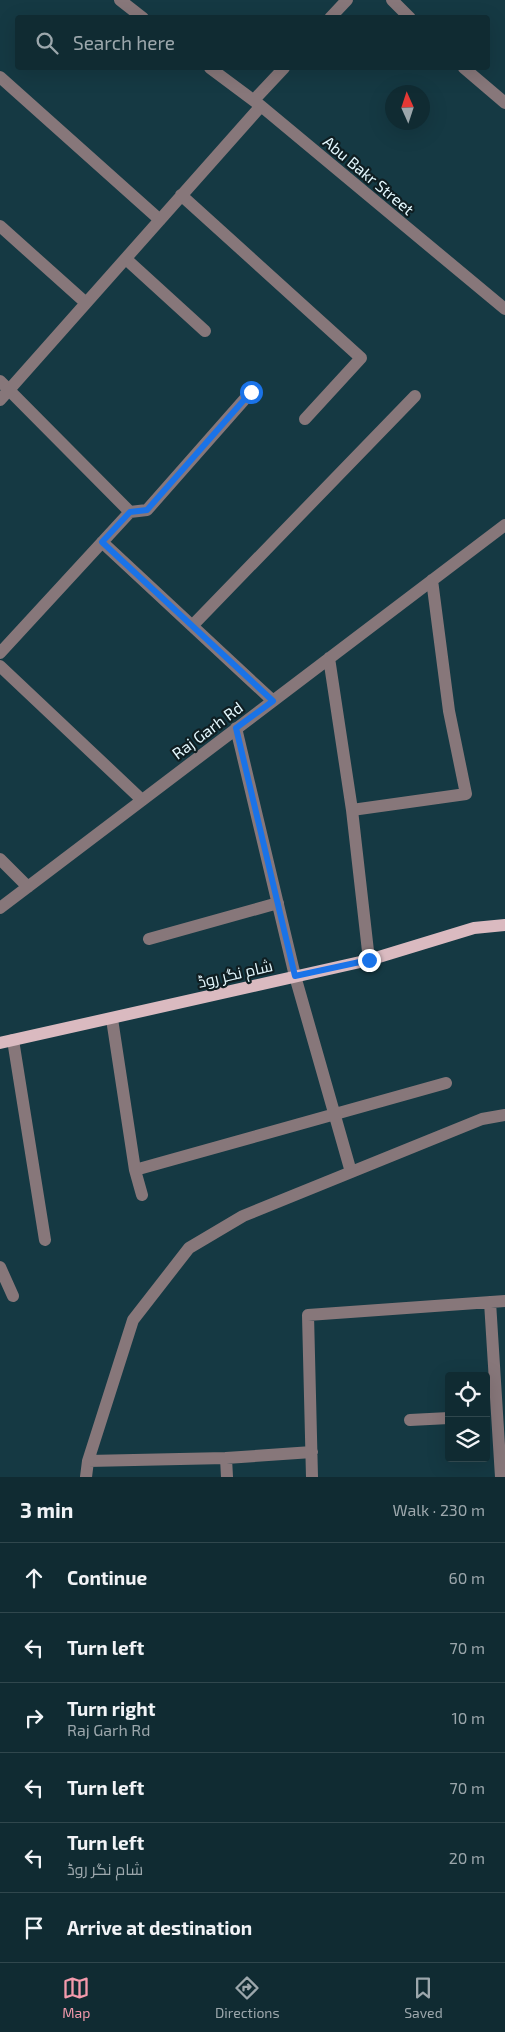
<!DOCTYPE html>
<meta charset="utf-8">
<style>
body{margin:0;font-family:"Exo 2",Cairo,sans-serif;background:#1e373e;color:#f1f3f6}
.controls{position:absolute;right:15px;bottom:15px;display:grid;overflow:hidden;border-radius:5px;box-shadow:0 5px 20px #0002}
.controls button{width:45px;height:45px;display:grid;place-items:center;padding:0;border:0;border-bottom:1px solid #30474d;background:#102b32;color:#f1f3f6;font:25px sans-serif}
.compass{position:absolute;left:385px;top:85px;width:45px;height:45px;border-radius:50%;background:#102b32;box-shadow:0 5px 20px #0002;rotate:357deg}
.stop{position:absolute;width:15px;height:15px;margin:-11px;border:4px solid #1a73e8;border-radius:50%;background:#fff}
.stop.end{background:#1a73e8;border-color:#fff;box-shadow:0 1px 5px #0008}
.list{margin:0;padding:0;list-style:none}
h2{display:flex;justify-content:space-between;align-items:center;height:65px;margin:0;padding:0 20px;font-size:21px}
h2 small{font-size:16px;font-weight:400;color:#9ca7ac}
.list li{display:grid;grid-template-columns:32px 1fr auto;gap:15px;align-items:center;box-sizing:border-box;height:70px;padding:0 20px;border-top:1px solid #30474d}
.list b{display:block;font-size:19px;white-space:nowrap}
.list p{margin:0;font-size:16px;white-space:nowrap;color:#9ca7ac}
.list em{font-size:16px;font-style:normal;color:#9ca7ac}
.icon{flex:none;width:28px;height:28px;fill:none;stroke:currentColor;stroke-width:2;stroke-linecap:round;stroke-linejoin:round}
.map{position:relative;flex:none;width:505px;height:1477px;overflow:hidden}
.search{position:absolute;background:#102b32;box-shadow:0 5px 20px #0002;left:15px;right:15px;top:15px;height:55px;display:flex;align-items:center;gap:12px;box-sizing:border-box;padding:0 18px;border-radius:5px;color:#9ca7ac;font-size:19px}
.sheet{height:485px;background:#102b32}
nav{display:flex;justify-content:space-around;align-items:center;box-sizing:border-box;height:70px;border-top:1px solid #30474d;background:#102b32;font-size:14px;color:#9ca7ac}
nav a{display:grid;justify-items:center;gap:2px}
nav .on{color:#f39aac}
.map>svg:first-child{display:block}
.lines{fill:none;stroke-linecap:round;stroke-linejoin:round}
.minor{stroke:#87777a;stroke-width:12}
.major{stroke:#dabac0;stroke-width:12}
.route{stroke:#1a73e8;stroke-width:6}
.labels{text-anchor:middle;dominant-baseline:central;stroke-width:4.5;stroke-linejoin:round;paint-order:stroke}
.street-label{font-size:16px;fill:#e4f8fe;stroke:#0f1e22}
</style>
<div class="map">
<svg width="505" height="1477" viewBox="0 0 505 1477">
<rect width="100%" height="100%" fill="#153943"/>
<g class="lines">
<!-- minor -->
<path class="minor" d="M120,0L143,18
M392,0L410,18
M330,18L347,0
M210,68L261,106L505,309
M464,68L505,103
M0,77L160,220
M254,100L284,68
M181,195L361,358L305,419
M0,226L86,303
M126,259L205,331
M0,381L130,512
M0,400L261,106
M102,542L273,701
M192,626L415,396
M0,653L130,512L147,510L251,392
M329,658L352,810L369,960
M0,666L142,800
M236,728L295,976L351,1172
M352,810L466,794L449,711L432,580
M0,859L28,887
M0,908L505,525
M149,939L278,903
M112,1019L135,1170L142,1195
M13,1040L45,1240
M135,1170L446,1083
M0,1267L13,1296
M490,1302L501,1477
M410,1420L449,1418
M88,1461L226,1458
M86,1477L88,1461L133,1320L189,1248L243,1216L482,1119L505,1115
M227,1477L226,1458L312,1452
M312,1477L308,1315L505,1301"/>
<!-- major -->
<path class="major" d="M0,1043L369,960L474,928L505,925"/>
</g>
<g class="lines">
<!-- route -->
<path class="route" d="M251,392L147,510L130,512L102,542L273,701L236,728L295,976L369,960"/>
</g>
<g class="labels">
<!-- street labels -->
<g class="street-label">
<text transform="translate(369 175) rotate(40)">Abu Bakr Street</text>
<text transform="translate(207 730) rotate(-37)">Raj Garh Rd</text>
<text transform="translate(235 973) rotate(-13)">شام نگر روڈ</text>
</g>
</g>
</svg>
<div class="controls">
<button><svg class="icon" aria-label="locate" viewBox="0 0 24 24"><circle cx="12" cy="12" r="6"/><path d="M12 2v4M12 18v4M2 12h4M18 12h4"/></svg></button>
<button><svg class="icon" aria-label="layers" viewBox="0 0 24 24"><path d="M12 4l9 5-9 5-9-5zM3 14l9 5 9-5"/></svg></button>
</div>
<svg class="compass" viewBox="-18 -18 36 36"><path d="M0-13l5 13h-10z" fill="#e53935"/><path d="M0 13l5-13h-10z" fill="#9ca7ac"/></svg>
<div class="stop" style="left:251px;top:392px"></div>
<div class="stop end" style="left:369px;top:960px"></div>
<div class="search"><svg class="icon" aria-label="search" viewBox="0 0 24 24"><circle cx="10" cy="10" r="6"/><path d="M15 15l6 6"/></svg>Search here</div>
</div>
<section class="sheet">
<h2>3 min<small>Walk · 230 m</small></h2>
<ul class="list">
<li><svg class="icon" aria-label="ahead" viewBox="0 0 24 24"><path d="M12 20V5M6 11l6-6 6 6"/></svg><div><b>Continue</b></div><em>60 m</em></li>
<li><svg class="icon" aria-label="left" viewBox="0 0 24 24"><path d="M17 20v-9H6M10 6l-5 5 5 5"/></svg><div><b>Turn left</b></div><em>70 m</em></li>
<li><svg class="icon" aria-label="right" viewBox="0 0 24 24"><path d="M7 20v-9h11M14 6l5 5-5 5"/></svg><div><b>Turn right</b><p>Raj Garh Rd</p></div><em>10 m</em></li>
<li><svg class="icon" aria-label="left" viewBox="0 0 24 24"><path d="M17 20v-9H6M10 6l-5 5 5 5"/></svg><div><b>Turn left</b></div><em>70 m</em></li>
<li><svg class="icon" aria-label="left" viewBox="0 0 24 24"><path d="M17 20v-9H6M10 6l-5 5 5 5"/></svg><div><b>Turn left</b><p>شام نگر روڈ</p></div><em>20 m</em></li>
<li><svg class="icon" aria-label="arrive" viewBox="0 0 24 24"><path d="M6 21V4h12l-3 4 3 4H6"/></svg><div><b>Arrive at destination</b></div></li>
</ul>
</section>
<nav>
<a class="on"><svg class="icon" aria-label="map" viewBox="0 0 24 24"><path d="M3 6l6-2 6 2 6-2v14l-6 2-6-2-6 2zM9 4v14M15 6v14"/></svg>Map</a>
<a><svg class="icon" aria-label="directions" viewBox="0 0 24 24"><path d="M12 3l9 9-9 9-9-9zM9 14v-3h6M13 9l2 2-2 2"/></svg>Directions</a>
<a><svg class="icon" aria-label="saved" viewBox="0 0 24 24"><path d="M7 4h10v16l-5-4-5 4z"/></svg>Saved</a>
</nav>
